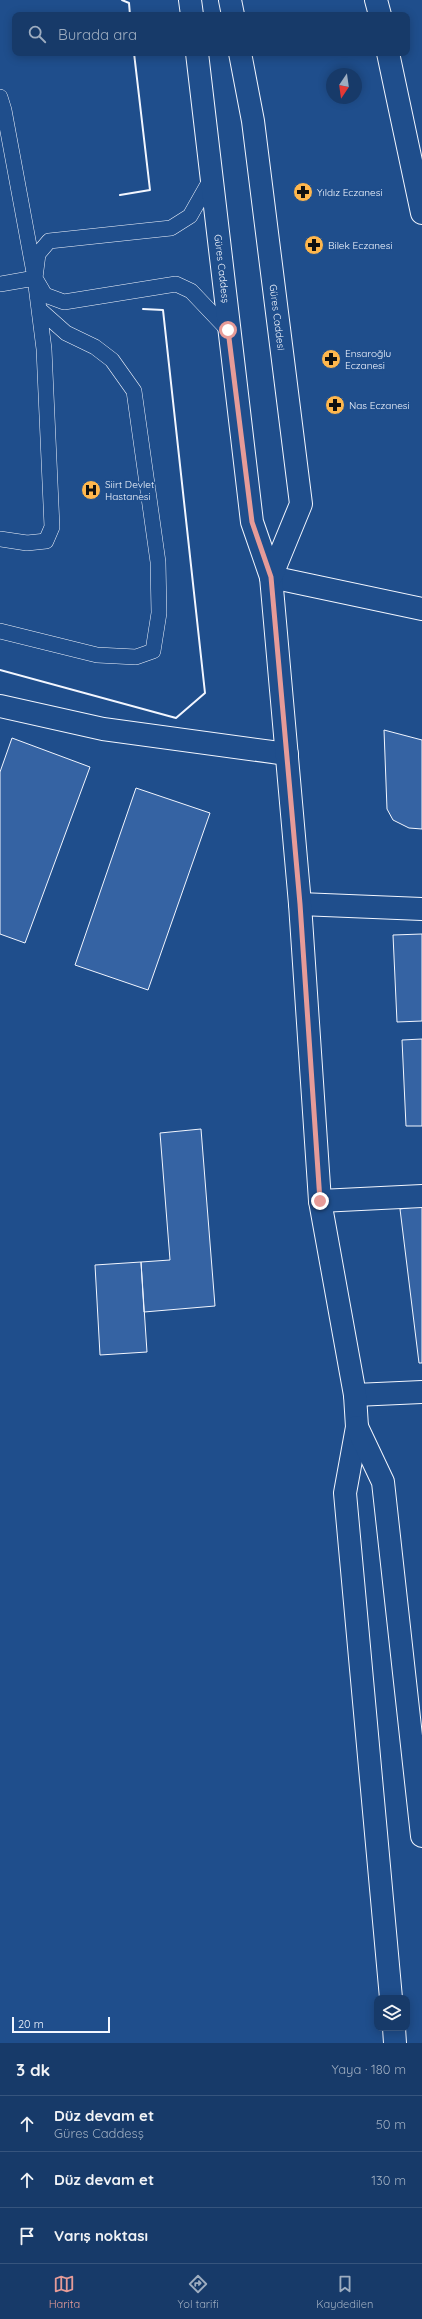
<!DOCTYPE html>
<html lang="tr">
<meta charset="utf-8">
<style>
body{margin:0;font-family:Quicksand,sans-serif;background:#20416f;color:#f1f3f6}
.controls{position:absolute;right:12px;bottom:12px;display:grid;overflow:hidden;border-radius:8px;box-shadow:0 2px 10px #0003}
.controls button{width:36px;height:36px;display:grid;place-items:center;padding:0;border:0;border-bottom:1px solid #36547d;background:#173a69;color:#f1f3f6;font:20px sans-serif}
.compass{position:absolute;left:326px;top:68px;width:36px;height:36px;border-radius:50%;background:#173a69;box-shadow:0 2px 10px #0003;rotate:193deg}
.scale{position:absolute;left:12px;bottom:10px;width:98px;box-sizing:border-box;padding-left:4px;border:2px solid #f2f6ff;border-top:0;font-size:11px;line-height:14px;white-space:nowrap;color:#f2f6ff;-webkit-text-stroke:3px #1f4e8c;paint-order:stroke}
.stop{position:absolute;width:12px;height:12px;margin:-9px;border:3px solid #e69b98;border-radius:50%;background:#fff}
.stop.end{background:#e69b98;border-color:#fff;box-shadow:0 1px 4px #0008}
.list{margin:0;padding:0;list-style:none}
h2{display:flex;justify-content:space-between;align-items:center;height:52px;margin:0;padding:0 16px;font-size:17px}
h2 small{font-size:13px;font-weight:400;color:#9eadc0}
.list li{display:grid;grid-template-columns:26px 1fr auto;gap:12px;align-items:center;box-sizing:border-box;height:56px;padding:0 16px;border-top:1px solid #36547d}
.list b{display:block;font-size:15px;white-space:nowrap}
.list p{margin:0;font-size:13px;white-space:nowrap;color:#9eadc0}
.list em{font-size:13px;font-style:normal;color:#9eadc0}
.icon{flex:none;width:22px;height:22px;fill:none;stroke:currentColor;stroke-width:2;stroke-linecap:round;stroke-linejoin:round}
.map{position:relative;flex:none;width:422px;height:2043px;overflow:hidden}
.search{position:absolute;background:#173a69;box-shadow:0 2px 10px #0003;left:12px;right:12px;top:12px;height:44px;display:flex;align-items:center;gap:10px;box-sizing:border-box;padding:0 14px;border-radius:8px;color:#9eadc0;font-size:15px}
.sheet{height:220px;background:#173a69}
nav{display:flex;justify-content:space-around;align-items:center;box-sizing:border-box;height:56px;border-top:1px solid #36547d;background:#173a69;font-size:11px;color:#9eadc0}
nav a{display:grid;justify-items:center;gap:2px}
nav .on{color:#e69b98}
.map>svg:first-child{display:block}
.building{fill:#3563a3;stroke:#f2f6ff}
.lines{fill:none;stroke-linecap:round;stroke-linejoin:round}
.service-casing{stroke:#f2f6ff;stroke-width:16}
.minor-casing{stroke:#f2f6ff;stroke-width:24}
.tertiary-casing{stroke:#f2f6ff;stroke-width:24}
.service{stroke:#1f4e8c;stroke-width:15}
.minor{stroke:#1f4e8c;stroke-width:22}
.tertiary{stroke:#1f4e8c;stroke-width:22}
.wall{stroke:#f2f6ff;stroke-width:2}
.route{stroke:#e69b98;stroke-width:5}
.labels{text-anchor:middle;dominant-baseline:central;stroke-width:3;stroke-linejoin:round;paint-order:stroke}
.poi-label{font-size:10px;fill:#f2f6ff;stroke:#1f4e8c;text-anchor:start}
.street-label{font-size:10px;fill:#f2f6ff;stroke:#1f4e8c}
</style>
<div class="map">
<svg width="422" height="2043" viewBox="0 0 422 2043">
<rect width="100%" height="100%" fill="#1f4e8c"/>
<!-- building -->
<path class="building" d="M384,730L422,740V829L409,828L393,820L387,809Z
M12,738L90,767L25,943L0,934V772Z
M136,788L210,813L148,990L75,965Z
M422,934V1021L397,1022L393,935Z
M422,1039V1126H406L402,1040Z
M201,1129L215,1306L144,1312L141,1262L170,1260L160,1133Z
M422,1206V1363H419L400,1209Z
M141,1262L147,1352L100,1355L95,1265Z"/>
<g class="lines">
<!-- service casing -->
<g class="service-casing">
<path id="service" d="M0,97L4,110L35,278L44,349L52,527L46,541L27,543L0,539
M211,179L190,216L171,228L49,241L38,254L35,278L45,295L64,302L176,284L191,291L228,330
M0,284L35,278
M0,631L97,655L136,657L153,651L159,613L158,562L134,391L112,360L95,347L66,333L39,309"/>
</g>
<!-- minor casing -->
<g class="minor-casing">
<path id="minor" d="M376,0L380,15
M388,53L422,213
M271,577L422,609
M0,706L103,729L287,754
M300,904L422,909
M320,1201L422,1196
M355,1395L422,1392"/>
</g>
<!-- tertiary casing -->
<g class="tertiary-casing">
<g id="tertiary">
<path d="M190,0L192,15"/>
<path d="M230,0L233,15"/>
<path id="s1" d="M197,53L252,522L271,577L300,904L320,1201L355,1395L357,1427L345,1493L391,1998"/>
<path id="s2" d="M240,53L253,121L301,504L271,577"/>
<path d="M357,1427L383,1482L422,1836"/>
<path d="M394,2028L395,2043"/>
</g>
</g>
<!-- service -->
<use href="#service" class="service"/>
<!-- minor -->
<use href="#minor" class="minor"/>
<!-- tertiary -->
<use href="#tertiary" class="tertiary"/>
<!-- wall -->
<path class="wall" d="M122,0L129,3L130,15
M120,195L150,190L134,53
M0,670L176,718L205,693L163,310L143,309"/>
</g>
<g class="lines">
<!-- route -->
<path class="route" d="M228,330L252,522L271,577L300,904L320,1201"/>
</g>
<!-- icons -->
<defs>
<g id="pharmacy-disc" transform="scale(1)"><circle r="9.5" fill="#ffb74d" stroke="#1f4e8c"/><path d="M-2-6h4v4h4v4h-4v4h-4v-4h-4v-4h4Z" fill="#111"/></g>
<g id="hospital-disc" transform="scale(1)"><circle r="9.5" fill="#ffb74d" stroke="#1f4e8c"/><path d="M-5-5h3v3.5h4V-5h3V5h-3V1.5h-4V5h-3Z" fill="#111"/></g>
</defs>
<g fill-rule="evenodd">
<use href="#pharmacy-disc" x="303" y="192"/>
<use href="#pharmacy-disc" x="314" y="245"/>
<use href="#pharmacy-disc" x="331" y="359"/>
<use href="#pharmacy-disc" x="335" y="405"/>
<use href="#hospital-disc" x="91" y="490"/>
</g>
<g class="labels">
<!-- poi labels -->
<g class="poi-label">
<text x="317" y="192">Yıldız Eczanesi</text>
<text x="328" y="245">Bilek Eczanesi</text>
<text x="345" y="353">Ensaroğlu<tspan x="345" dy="12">Eczanesi</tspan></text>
<text x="349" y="405">Nas Eczanesi</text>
<text x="105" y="484">Siirt Devlet<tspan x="105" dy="12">Hastanesi</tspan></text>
</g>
<!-- street labels -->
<g class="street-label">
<text stroke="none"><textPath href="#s1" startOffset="217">Güres Caddesş</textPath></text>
<text stroke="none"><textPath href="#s2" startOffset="267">Güres Caddesi</textPath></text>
</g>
</g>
</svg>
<div class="controls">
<button><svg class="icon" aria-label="layers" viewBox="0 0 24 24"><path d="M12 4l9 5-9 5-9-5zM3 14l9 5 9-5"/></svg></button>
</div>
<svg class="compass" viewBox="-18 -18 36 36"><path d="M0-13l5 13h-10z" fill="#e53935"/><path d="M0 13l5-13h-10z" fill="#9eadc0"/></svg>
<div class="scale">20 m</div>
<div class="stop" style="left:228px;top:330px"></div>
<div class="stop end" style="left:320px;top:1201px"></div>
<div class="search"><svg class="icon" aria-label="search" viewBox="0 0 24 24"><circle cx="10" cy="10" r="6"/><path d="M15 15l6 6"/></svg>Burada ara</div>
</div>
<section class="sheet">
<h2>3 dk<small>Yaya · 180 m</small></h2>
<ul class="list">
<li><svg class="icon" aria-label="ahead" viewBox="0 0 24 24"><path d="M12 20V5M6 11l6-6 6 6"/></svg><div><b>Düz devam et</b><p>Güres Caddesş</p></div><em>50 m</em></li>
<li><svg class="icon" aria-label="ahead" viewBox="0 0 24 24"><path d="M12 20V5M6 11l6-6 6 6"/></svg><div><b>Düz devam et</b></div><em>130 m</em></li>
<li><svg class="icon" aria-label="arrive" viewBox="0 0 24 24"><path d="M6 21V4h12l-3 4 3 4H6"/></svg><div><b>Varış noktası</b></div></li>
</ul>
</section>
<nav>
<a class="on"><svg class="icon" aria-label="map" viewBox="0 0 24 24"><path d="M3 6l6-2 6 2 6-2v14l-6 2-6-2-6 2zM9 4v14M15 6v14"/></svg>Harita</a>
<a><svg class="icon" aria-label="directions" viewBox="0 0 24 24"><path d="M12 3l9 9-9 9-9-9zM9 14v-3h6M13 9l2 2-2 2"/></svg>Yol tarifi</a>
<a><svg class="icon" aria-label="saved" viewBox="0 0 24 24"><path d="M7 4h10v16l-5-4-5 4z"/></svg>Kaydedilen</a>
</nav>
